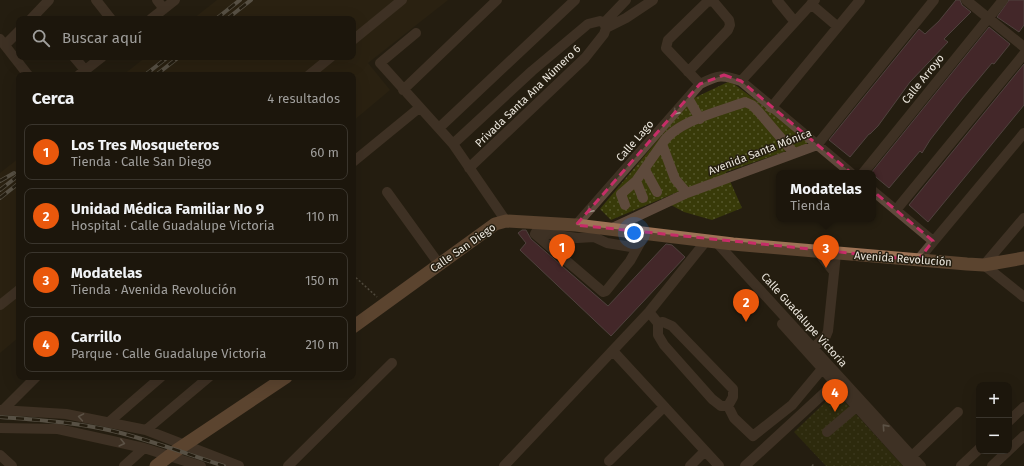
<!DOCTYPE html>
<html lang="es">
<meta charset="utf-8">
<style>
body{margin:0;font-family:"Fira Sans",sans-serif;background:#251f15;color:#f1f3f6}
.controls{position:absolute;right:12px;bottom:12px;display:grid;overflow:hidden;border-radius:8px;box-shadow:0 4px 16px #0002}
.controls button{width:36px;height:36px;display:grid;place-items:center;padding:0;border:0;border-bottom:1px solid #3a352d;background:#1c160c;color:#f1f3f6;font:20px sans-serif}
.you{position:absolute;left:634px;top:233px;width:14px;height:14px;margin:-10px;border:3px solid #fff;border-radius:50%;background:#1a73e8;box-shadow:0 0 0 6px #1a73e833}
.badge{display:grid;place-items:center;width:26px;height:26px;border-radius:50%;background:#ea580c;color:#fff;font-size:13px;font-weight:700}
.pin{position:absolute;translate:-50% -33px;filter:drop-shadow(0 1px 2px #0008)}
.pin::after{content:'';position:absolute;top:21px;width:14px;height:12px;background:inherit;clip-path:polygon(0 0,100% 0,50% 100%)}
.popup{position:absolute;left:776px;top:170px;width:100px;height:52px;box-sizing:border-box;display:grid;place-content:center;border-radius:8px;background:#1c160c;filter:drop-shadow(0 1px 3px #0005);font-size:13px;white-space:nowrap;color:#a09f9d}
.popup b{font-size:15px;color:#f1f3f6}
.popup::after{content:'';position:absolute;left:50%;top:100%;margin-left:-8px;border:8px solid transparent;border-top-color:#1c160c}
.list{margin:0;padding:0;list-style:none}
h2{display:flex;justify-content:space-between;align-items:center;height:52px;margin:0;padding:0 16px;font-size:17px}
h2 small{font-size:13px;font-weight:400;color:#a09f9d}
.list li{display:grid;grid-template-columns:26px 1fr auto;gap:12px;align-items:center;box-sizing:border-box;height:56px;margin:0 8px 8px;padding:0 8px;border:1px solid #3a352d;border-radius:8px}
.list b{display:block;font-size:15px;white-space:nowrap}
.list p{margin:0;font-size:13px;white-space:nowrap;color:#a09f9d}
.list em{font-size:13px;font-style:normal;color:#a09f9d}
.icon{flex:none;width:22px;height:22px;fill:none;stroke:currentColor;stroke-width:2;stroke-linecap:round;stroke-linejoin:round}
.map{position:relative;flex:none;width:1024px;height:466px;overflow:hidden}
.search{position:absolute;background:#1c160c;box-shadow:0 4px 16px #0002;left:16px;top:16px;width:340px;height:44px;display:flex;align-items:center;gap:10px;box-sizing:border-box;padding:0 14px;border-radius:8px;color:#a09f9d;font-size:15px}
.panel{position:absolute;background:#1c160c;box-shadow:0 4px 16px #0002;left:16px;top:72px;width:340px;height:308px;border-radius:8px}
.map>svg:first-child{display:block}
.built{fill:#312713}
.park{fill:url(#park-dots)}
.building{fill:#683348;stroke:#826e74}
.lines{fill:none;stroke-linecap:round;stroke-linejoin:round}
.path{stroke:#847e72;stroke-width:1.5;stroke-dasharray:2 2;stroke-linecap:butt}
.minor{stroke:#5e4a3c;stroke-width:10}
.major{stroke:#9d7356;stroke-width:13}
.rail-casing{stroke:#948e83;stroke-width:4}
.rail{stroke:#251e10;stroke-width:2.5;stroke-dasharray:8;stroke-linecap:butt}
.oneway{stroke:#9e9185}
.marked{fill:none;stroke:#c62d68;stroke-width:3;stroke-dasharray:8 5;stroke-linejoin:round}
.labels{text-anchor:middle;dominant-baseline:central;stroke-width:3;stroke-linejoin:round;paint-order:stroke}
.street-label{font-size:11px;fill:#ece7de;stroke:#251e10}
</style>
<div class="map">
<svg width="1024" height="466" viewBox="0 0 1024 466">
<defs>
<pattern id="park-dots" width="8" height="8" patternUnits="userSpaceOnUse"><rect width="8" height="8" fill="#383a09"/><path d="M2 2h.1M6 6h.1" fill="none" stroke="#55562c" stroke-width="1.8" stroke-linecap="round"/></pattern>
</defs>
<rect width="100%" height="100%" fill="#251e10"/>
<!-- built -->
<path class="built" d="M217,0H448L368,63L390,90L353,121V75H123L146,57H353V19H193Z
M19,158V337L0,353V173Z"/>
<!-- park -->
<path class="park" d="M730,81L807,138V144L726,172L742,208L712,220L684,212L671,205L680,191L611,220L600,209L692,99Z
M836,392L903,466H826L794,432Z"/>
<!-- building -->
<path class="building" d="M956,0H960L962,5L971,12L944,39L948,42L910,82L878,126L870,134H869L850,157L829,140L919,29L925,34L939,21Z
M1009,0H1024V25L1019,32L997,17Z
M989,27L1010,44L994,64L992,63L962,99L930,140L922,153L920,151L889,188L871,173Z
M1024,64V105L928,222L909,205Z
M522,230H526L531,239L608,306L666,244L672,245L685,257L611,336L520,250L526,243L518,233Z"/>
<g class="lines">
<!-- path -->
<path class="path" d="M353,275L377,297
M812,466L814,464"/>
<!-- minor -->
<path class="minor" d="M96,0L111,19
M157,0L164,9
M777,0L795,22
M966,0L1024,47
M811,4L838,27
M31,19L49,0
M151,19L175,0
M606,28L626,18L653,0
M416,33L380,63L453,144L506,221
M0,39L28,75
M353,40L402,0
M5,45L19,31
M74,57L85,70
M688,72L728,30L730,25L729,20L713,1L707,2L668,40L666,48L700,84
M79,75L102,57
M309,75L331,57
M741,81L815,0
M403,90L497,0
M688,98L700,119
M771,108L860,0
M439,128L575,0
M453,144L532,71L588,24L600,21L604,23
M353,162L419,108
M469,168L585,58L604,34L606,28L604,23L626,0
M645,170L657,192
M863,173L1003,0
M636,181L643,198
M873,191L933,241
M387,192L439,264
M687,193L675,179L662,144C676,121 720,111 745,102L752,105L758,111L793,152
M625,205L621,194L636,181L662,144
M896,210L1024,54
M1024,218L984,265L1024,297
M576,225L700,84C718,75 722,74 741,81L851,173
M596,229L594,237L577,238L536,232L535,234L603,292L606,291L630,261L645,234
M608,230L687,193L817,145L934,0
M594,237L607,243L637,248
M717,243L921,466
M818,252L834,272
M918,260L1024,133
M0,305L19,290
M649,312L658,323V335L664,345L712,399L721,406H728L733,397V389L672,326L663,322L658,323
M782,324L910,466
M813,348L826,336L828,331L836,254
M613,351L719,466
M728,406L734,418L753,436L792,405L822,369
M0,410L66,414L146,430L239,466
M3,410L36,377
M1009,421L1024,407
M109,422L161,377
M0,428L58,429L144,448L201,466
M146,430L209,377
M827,432L861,403
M1009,450L1024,436
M0,455L12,466
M912,456L958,412
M609,461L664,407
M124,466L144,448
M288,466L392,363
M504,466L649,312L706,241
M690,466L705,451
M745,466L834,384
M961,466L979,449
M992,466L1008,451"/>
<!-- major -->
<path class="major" d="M353,327L495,224L506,221L576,225L733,244L967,264L984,265L1024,258
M156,466L177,450L286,377"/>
<!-- rail casing -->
<g class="rail-casing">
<path id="rail" d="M216,19L240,0
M227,19L251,0
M145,75L168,57
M156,75L179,57
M0,181L14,173
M0,190L19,175
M0,198L19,183
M0,417C38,420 75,422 113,431C150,440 187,454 224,466"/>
</g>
<!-- rail -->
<use href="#rail" class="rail"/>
</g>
<!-- one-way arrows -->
<defs><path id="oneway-chevron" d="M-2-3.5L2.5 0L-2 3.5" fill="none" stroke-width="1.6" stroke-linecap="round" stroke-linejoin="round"/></defs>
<g class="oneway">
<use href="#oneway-chevron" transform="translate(676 112) rotate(131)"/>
<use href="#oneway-chevron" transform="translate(590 210) rotate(131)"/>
<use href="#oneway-chevron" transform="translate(81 417) rotate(-170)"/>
<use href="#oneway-chevron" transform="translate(885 427) rotate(-132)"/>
<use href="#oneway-chevron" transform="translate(122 443) rotate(14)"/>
</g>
<!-- marked area -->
<path d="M0 0H1024V466H0ZM724,75L741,81L933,241L918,260L576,225L700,84Z" fill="#251e10" fill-opacity=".55" fill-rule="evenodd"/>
<path class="marked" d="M724,75L741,81L933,241L918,260L576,225L700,84Z"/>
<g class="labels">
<!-- street labels -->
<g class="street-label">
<text transform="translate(923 79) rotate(-51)">Calle Arroyo</text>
<text transform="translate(528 96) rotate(-44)">Privada Santa Ana Número 6</text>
<text transform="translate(635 141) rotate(-49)">Calle Lago</text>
<text transform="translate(760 152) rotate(-21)">Avenida Santa Mónica</text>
<text transform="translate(463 248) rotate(-35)">Calle San Diego</text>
<text transform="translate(903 259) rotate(4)">Avenida Revolución</text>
<text transform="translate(804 320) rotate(48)">Calle Guadalupe Victoria</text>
</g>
</g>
</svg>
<div class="controls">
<button>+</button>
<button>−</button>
</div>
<div class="you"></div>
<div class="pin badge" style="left:562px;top:267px">1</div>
<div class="pin badge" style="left:746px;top:322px">2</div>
<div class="pin badge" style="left:826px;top:268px">3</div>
<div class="popup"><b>Modatelas</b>Tienda</div>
<div class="pin badge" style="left:835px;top:412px">4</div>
<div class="search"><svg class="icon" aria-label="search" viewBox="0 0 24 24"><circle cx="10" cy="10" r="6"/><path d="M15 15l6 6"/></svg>Buscar aquí</div>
<section class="panel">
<h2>Cerca<small>4 resultados</small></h2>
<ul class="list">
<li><span class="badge">1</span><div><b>Los Tres Mosqueteros</b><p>Tienda · Calle San Diego</p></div><em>60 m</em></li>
<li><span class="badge">2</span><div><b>Unidad Médica Familiar No 9</b><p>Hospital · Calle Guadalupe Victoria</p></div><em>110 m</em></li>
<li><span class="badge">3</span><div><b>Modatelas</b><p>Tienda · Avenida Revolución</p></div><em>150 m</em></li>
<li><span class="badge">4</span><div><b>Carrillo</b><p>Parque · Calle Guadalupe Victoria</p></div><em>210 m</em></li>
</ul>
</section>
</div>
